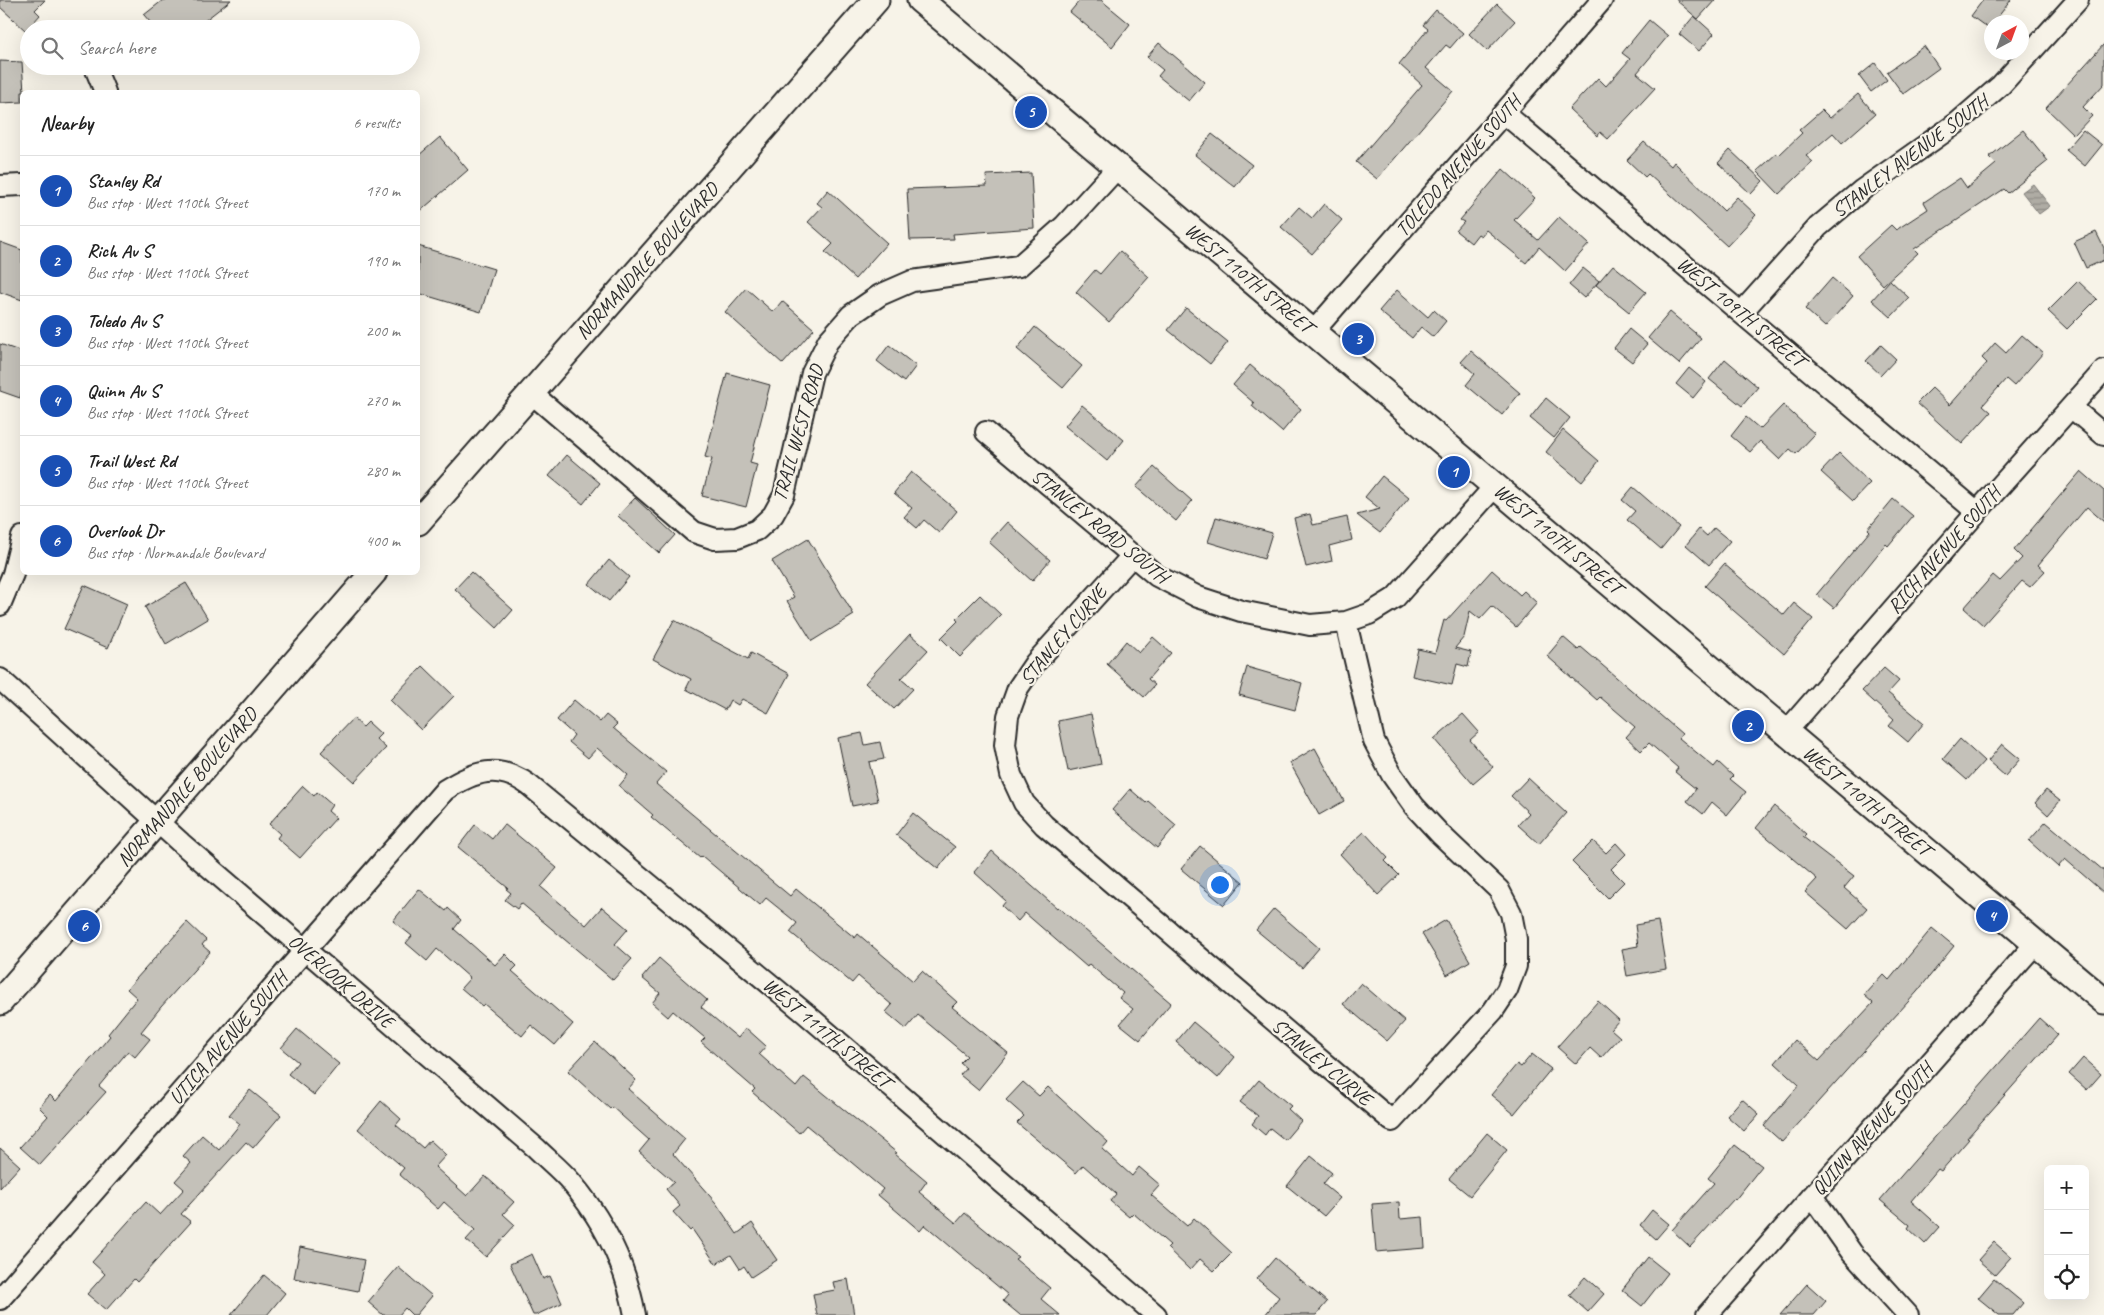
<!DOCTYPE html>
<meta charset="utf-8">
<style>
body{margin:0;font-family:Caveat,sans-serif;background:#f2f2f2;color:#222}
.controls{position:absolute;right:15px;bottom:15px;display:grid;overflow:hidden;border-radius:8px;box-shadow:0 5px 20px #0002}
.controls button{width:45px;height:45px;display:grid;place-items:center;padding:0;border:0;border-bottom:1px solid #e0e0e0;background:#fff;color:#222;font:25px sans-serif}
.compass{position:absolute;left:1984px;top:15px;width:45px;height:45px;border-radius:50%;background:#fff;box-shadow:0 5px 20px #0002;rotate:41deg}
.you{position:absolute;left:1219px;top:884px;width:18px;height:18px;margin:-12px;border:4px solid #fff;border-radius:50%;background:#1a73e8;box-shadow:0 0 0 8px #1a73e833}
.badge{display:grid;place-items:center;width:32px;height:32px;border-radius:50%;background:#1a73e8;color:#fff;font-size:16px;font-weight:700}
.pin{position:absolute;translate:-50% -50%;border:2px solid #fff;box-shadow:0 1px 5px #0006}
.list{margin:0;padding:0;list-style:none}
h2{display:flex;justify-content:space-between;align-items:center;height:65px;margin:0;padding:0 20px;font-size:21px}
h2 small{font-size:16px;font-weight:400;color:#767676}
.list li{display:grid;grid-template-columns:32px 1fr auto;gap:15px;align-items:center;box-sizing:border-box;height:70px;padding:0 20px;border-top:1px solid #e0e0e0}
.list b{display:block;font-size:19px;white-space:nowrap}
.list p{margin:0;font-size:16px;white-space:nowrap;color:#767676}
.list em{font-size:16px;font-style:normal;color:#767676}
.icon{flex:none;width:28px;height:28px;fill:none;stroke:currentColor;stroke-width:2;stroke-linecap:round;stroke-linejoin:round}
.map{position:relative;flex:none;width:2104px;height:1315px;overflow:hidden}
.search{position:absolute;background:#fff;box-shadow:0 5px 20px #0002;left:20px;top:20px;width:400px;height:55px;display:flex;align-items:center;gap:12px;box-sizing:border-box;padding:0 18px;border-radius:28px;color:#767676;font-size:19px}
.panel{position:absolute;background:#fff;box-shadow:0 5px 20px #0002;left:20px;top:90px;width:400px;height:485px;border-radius:8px}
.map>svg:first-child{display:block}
.water{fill:url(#water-rules);stroke:#7a7874}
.building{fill:#c4c1b9;stroke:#2b2b2b}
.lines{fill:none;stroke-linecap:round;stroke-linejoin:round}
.minor-casing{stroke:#2b2b2b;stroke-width:24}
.tertiary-casing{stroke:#2b2b2b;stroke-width:29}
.minor{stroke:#f7f3e8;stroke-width:20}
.tertiary{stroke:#f7f3e8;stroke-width:25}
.labels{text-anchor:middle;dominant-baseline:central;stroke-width:4.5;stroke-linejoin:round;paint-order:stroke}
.street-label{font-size:20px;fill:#2b2b2b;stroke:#f7f3e8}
</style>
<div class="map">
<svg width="2104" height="1315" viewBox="0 0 2104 1315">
<defs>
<pattern id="water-rules" width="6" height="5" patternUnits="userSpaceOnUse" patternTransform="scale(1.25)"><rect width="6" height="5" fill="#afaca4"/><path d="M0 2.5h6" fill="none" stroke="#8f8c86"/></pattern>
</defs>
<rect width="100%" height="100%" fill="#f7f3e8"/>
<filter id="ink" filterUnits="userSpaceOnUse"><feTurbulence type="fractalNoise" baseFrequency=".02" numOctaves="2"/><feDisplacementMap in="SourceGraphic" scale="10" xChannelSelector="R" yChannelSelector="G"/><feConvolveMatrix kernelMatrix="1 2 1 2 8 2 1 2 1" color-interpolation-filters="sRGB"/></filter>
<g filter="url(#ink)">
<!-- water -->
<path class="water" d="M2033,184L2050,206L2039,214L2022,192Z"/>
<!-- building -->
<path class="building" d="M0,0H45L35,10L40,15L26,31L0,7Z
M163,0H231L194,29H156L144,15Z
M1080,0H1101L1130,24L1112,47L1070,12Z
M1676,0H1715L1698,19Z
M1983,0H2011L1994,22H1992L1989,29L1971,16Z
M1497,4L1515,21L1487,51L1469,34Z
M1436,10L1463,33L1450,48L1446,45L1426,68L1453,91L1377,179L1356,162L1422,85L1399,64L1428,29L1423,25Z
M1694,16L1714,34L1699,51L1679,34Z
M1649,20L1668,36L1637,73L1655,88L1608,139L1600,132L1598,136L1569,109L1598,78L1606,86L1630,59L1622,53Z
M1159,43L1205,82L1189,101L1158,76L1163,70L1147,57Z
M2104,44V84L2083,107L2092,116L2074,135L2046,108Z
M1924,46L1939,68L1903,94L1887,72Z
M0,61L22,62L24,92H22V102L0,103Z
M1875,63L1887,80L1871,92L1859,76Z
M1858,94L1875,114L1842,143L1833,133L1806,156L1813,162L1779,194L1757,171L1777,153L1779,155L1802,133L1799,130L1822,110L1830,118Z
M2023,130L2048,161L2008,193L2004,189L1914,249L1918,253L1883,285L1857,256L1891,225L1896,230L1928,209L1924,202L1960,178L1967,188L1996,164L1989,157Z
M2083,130L2102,145L2085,166L2066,150Z
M1212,134L1252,165L1235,187L1195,155Z
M440,137L468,170L418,213V156Z
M1644,142L1671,166L1674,162L1724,211L1737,197L1756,215L1727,246L1648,174L1645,177L1627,160Z
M1730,150L1763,181L1751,194L1718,163Z
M1503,169L1535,198L1514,220L1538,240L1559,217L1589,244L1565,271L1539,247L1526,263L1486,230L1481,236L1478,234L1471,243L1456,231L1464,222L1460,220Z
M1031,173L1034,228L953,234L954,239L910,240L907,189L987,186L986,175Z
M828,190L887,243L855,279L825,252L833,244L808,222L822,207L817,203Z
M1324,204L1342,220L1312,254L1281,227L1299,207L1312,218Z
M2096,232L2104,248V260L2086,268L2074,242Z
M0,242L22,250V300L0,292Z
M418,246L494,269L481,312L418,293Z
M1120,251L1149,277L1109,322L1076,292L1095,270L1100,274Z
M1613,265L1646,292L1629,312L1596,285Z
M1583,268L1599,281L1584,298L1569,285Z
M1832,278L1853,296L1825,327L1805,309Z
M1890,280L1909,298L1891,317L1872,300Z
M2078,281L2097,299L2067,329L2048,311Z
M746,288L773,312L782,301L814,329L783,364L725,312Z
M1397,290L1428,317L1434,310L1446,321L1433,337L1421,327L1412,338L1379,311Z
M1186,308L1228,342L1210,364L1168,330Z
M1670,312L1701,338L1679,364L1648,338Z
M1035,327L1082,366L1063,388L1017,349Z
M1629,329L1647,344L1632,362L1614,348Z
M2022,335L2043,353L2014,386L2006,379L1983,405L1991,412L1962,444L1917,403L1932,388L1950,405L1987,363L1982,358L1995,343L2006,353Z
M0,344L22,352V389L20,398L0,391Z
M889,345L916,366L904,382L877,361Z
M1881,345L1896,359L1881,375L1866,361Z
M1471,351L1520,393L1502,415L1466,385L1475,374L1461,362Z
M1725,359L1758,387L1742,406L1709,379Z
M1250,365L1301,409L1282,432L1252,406L1254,403L1233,385Z
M1689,368L1706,382L1693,398L1676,384Z
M727,373L770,385L750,463L757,465L746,507L702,496L712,459L705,457Z
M1546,398L1570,418L1554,438L1530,418Z
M1082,405L1124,440L1107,461L1065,426Z
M1783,405L1815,434L1796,454L1790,449L1780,460L1760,441L1750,452L1731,436L1746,417L1760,429Z
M1563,430L1599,461L1582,482L1546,452Z
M1839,453L1870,483L1853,501L1821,472Z
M567,455L600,483L583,504L549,476Z
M1154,467L1192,501L1176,521L1136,487Z
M2081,471L2104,491V522L2087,507L2038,565L2045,571L2030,587L2022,581L1983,625L1964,608L1993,575L2000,581L2022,558L2014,550Z
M911,472L957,511L939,533L924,520L917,528L904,517L912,508L894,493Z
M1382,476L1409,498L1380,533L1357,515L1380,509L1365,497Z
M1633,487L1679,527L1661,549L1627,520L1635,511L1622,500Z
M635,498L675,535L659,553L618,516Z
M1893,499L1913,516L1888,546L1886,544L1834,608L1817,594L1870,531L1868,529Z
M1310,514L1313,525L1347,517L1352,540L1329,546L1332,561L1306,567L1294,518Z
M1216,517L1272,533L1264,559L1208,542Z
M1007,522L1050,560L1032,581L989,542Z
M1714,528L1730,541L1709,565L1686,545L1699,529L1707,536Z
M808,539L854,615L812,641L787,601L794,597L772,561Z
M609,560L629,577L609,601L589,584Z
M1724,564L1784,615L1794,603L1813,619L1784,654L1705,586Z
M1492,570L1520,595L1524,591L1537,603L1516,627L1492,606L1480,619L1470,611L1464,637L1455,648L1471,652L1468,667L1457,664L1452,685L1412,676L1418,649L1435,653L1444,620L1446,621Z
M471,572L513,610L497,628L455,589Z
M186,583L208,619L166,644L145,607Z
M84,585L127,604L108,648L64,629Z
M980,595L1001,615L960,657L941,638L958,621L956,619Z
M674,620L748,659L751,653L789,674L768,713L742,699L738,705L730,700L725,710L686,689L691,679L653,659Z
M910,634L928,650L901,679L913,689L894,709L865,683Z
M1153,637L1171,653L1148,679L1155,685L1144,697L1107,664L1126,641L1139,653Z
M1563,637L1578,650L1581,647L1637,695L1682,734L1679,738L1714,767L1718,762L1733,776L1730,779L1746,792L1727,815L1712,802L1703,814L1687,801L1696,789L1675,772L1678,768L1649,743L1641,751L1626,737L1635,727L1600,697L1597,700L1547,656Z
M423,666L454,696L421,730L390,700Z
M1247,667L1302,683L1295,710L1239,695Z
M1884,668L1899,681L1888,693L1924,723L1908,742L1889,726L1894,720L1862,691Z
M574,700L600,722L606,715L617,724L613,728L666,772L656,784L790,896L796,889L855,938L858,934L913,981L922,971L957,1002L952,1007L1008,1053L978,1090L960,1075L966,1068L960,1063L967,1056L918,1015L906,1029L886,1012L892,1005L858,976L852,983L790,932L797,923L766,898L760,905L702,856L700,858L651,817L653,815L619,786L628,775L597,748L588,758L569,742L574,735L557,720Z
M1091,714L1101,764L1068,771L1058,721Z
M1463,714L1479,732L1470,740L1493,767L1473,784L1434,739Z
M353,718L363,727L368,722L381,734L376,739L386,748L354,782L321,752Z
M862,733L865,745L880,742L884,759L869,762L878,801L852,806L838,738Z
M1960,739L1984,761L1967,780L1943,759Z
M2002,744L2020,759L2005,776L1988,761Z
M1315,748L1344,801L1319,815L1290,763Z
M1528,778L1566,813L1539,844L1518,825L1529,813L1511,796Z
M303,786L314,796L317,792L332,805L328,811L336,818L300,858L277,838L280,834L269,824Z
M1130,789L1146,803L1148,801L1176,825L1157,848L1112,810Z
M2046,790L2060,801L2048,815L2035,803Z
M1774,806L1806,834L1803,837L1854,876L1844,888L1867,908L1848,929L1805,892L1817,879L1756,828Z
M913,813L955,847L938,869L896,835Z
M2046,822L2104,871V893L2065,859L2058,867L2029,841Z
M504,824L557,868L541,887L586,925L602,907L628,929L615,944L632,959L613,980L521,903L517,909L505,900L511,893L506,889L508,888L458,847L475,825L492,839Z
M1364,832L1388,858L1385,861L1399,875L1378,895L1340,854Z
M1593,841L1606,853L1616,843L1626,854L1611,869L1624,882L1608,898L1572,862Z
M1200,846L1243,882L1224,905L1181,869Z
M992,851L1057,908L1058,907L1171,1003L1140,1040L1120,1024L1133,1009L1119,998L1123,993L1089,964L1087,967L1025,913L1018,921L1002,906L1006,901L974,872Z
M419,889L446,911L448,908L461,920L454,929L495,965L505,954L517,966L512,971L573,1024L555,1045L531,1025L522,1036L484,1004L482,1006L461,988L470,978L437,949L427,961L406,943L412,936L393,921Z
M1274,909L1319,948L1302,968L1256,930Z
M1446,920L1470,961L1447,975L1422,934Z
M1658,921L1666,969L1627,976L1622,949L1638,946L1635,925Z
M187,922L206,940L202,945L210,952L161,1007L141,1032L150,1039L135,1057L128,1051L99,1086L106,1092L40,1165L20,1147L48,1116L39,1107L50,1095L56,1101L110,1036L108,1034L137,998L127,989Z
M1932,928L1954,946L1917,992L1782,1142L1764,1126L1799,1085L1775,1063L1795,1040L1819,1061L1873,1003L1864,995L1883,974L1889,980Z
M659,958L707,1000L701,1007L738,1038L746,1028L766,1046L759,1054L796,1087L804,1077L897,1153L895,1154L927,1181L919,1192L956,1223L965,1213L1018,1257L1015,1259L1050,1288L1041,1299L1060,1315H1020L1003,1301L1008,1295L925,1225L920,1231L878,1195L883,1189L851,1162L806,1125L799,1133L752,1092L755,1089L701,1042L705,1038L673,1011L668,1017L652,1003L660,993L642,978Z
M1361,983L1405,1021L1387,1041L1343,1004Z
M1598,1001L1619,1020L1611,1029L1620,1037L1601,1058L1590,1048L1576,1064L1557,1047Z
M2039,1018L2058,1035L1967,1138L1969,1139L1941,1171L1938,1169L1911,1201L1940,1227L1925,1244L1908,1228L1910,1225L1880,1200Z
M1193,1022L1235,1057L1218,1078L1176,1042Z
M297,1029L339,1064L314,1095L288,1074L298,1062L281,1048Z
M595,1042L636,1080L628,1089L685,1139L673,1154L716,1203L737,1234L752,1223L777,1260L751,1277L744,1266L740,1269L731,1255L716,1264L692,1229L690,1231L673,1212L680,1206L666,1189L674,1182L639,1152L649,1140L612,1107L610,1109L568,1071Z
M1532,1054L1551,1069L1514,1114L1491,1095L1517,1064L1521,1067Z
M2083,1058L2101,1074L2087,1090L2069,1074Z
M1259,1080L1291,1106L1288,1109L1301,1121L1285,1140L1270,1128L1265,1135L1252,1124L1258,1116L1240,1102Z
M1023,1082L1039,1096L1048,1087L1108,1142L1102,1149L1132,1176L1139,1167L1160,1185L1151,1195L1187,1226L1194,1218L1232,1253L1214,1271L1200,1259L1190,1270L1167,1248L1170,1245L1133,1213L1129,1217L1110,1201L1116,1194L1083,1165L1076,1173L1017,1123L1024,1116L1006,1100Z
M250,1090L281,1115L253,1148L246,1142L181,1214L191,1222L137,1282L134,1279L106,1310L87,1294L105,1274L92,1262L146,1202L160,1215L184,1189L175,1181L191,1163L183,1156L202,1135L219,1150L240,1124L229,1115Z
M1742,1099L1759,1114L1744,1131L1727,1116Z
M381,1101L401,1119L396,1125L423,1148L430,1140L446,1155L435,1167L467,1196L485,1176L514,1202L503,1214L515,1225L486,1257L466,1240L475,1230L444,1202L438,1209L399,1174L404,1168L358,1129Z
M1487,1133L1507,1150L1470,1196L1449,1179Z
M1735,1145L1762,1166L1735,1200L1734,1199L1690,1247L1672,1230L1714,1183L1708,1178Z
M0,1148L20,1166L0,1188Z
M1311,1156L1332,1173L1323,1184L1340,1198L1324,1216L1287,1186Z
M1399,1202L1400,1219L1423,1217L1425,1248L1376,1252L1372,1204Z
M1652,1210L1669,1224L1656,1239L1640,1225Z
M1994,1242L2011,1257L1995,1275L1978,1260Z
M300,1247L364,1260L358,1291L294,1278Z
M532,1254L543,1279L550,1276L562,1303L536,1315H533L510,1264Z
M1648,1257L1668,1273L1642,1306L1622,1290Z
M1275,1258L1327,1302L1316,1315H1265L1279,1297L1257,1279Z
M398,1267L432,1296L416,1315H412L405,1308L399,1315H383L368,1302Z
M264,1275L285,1293L267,1315H231Z
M1585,1277L1604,1294L1588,1312L1569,1295Z
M848,1279L854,1315H817L813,1294L835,1290L833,1282Z
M1994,1279L2023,1303L2013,1315H1999L1978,1298Z
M1807,1284L1826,1301L1814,1315H1780Z"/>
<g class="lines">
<!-- minor casing -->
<g class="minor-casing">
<path id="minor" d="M96,70L105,92
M1504,113L1977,512
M0,186L22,185
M1741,313L1818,227L1862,190L1957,123L2001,85L2078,0
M1313,332L1602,0
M530,392L694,532L715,539L737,538L757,530L773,515L784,495L812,373L828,341L851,315L880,295L912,281L1019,266L1064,226L1118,167
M2071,407L2104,435
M986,432L1157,576L1198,597L1241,611L1310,625L1346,622L1369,614L1395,598L1495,486
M1132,556L1035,663L1018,688L1008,716L1005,745L1011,775L1024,803L1044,825L1392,1121L1493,1011L1507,990L1516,966V939L1511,913L1499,890L1440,834L1414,806L1392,775L1374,741L1346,622
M0,605L13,574L22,537
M0,679L181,843L536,1148C547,1159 561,1170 571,1182C604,1221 626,1265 635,1315
M1786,732L1977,512L2104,370
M1812,1196L1852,1253L1908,1315
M0,1299L445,790C475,771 498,763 529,785L805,1013L1156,1315
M1707,1315L2036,943"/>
</g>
<!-- tertiary casing -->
<g class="tertiary-casing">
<path id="tertiary" d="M920,0L2104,1001
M418,522L876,0
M0,1002L374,572"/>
</g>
<!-- minor -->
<use href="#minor" class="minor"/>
<!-- tertiary -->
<use href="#tertiary" class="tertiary"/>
</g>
</g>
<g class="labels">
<!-- street labels -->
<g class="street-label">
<text transform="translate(1910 156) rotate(-37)">STANLEY AVENUE SOUTH</text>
<text transform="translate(1458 166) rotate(-49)">TOLEDO AVENUE SOUTH</text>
<text transform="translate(647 261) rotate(-48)">NORMANDALE BOULEVARD</text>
<text transform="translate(1249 278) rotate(40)">WEST 110TH STREET</text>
<text transform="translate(1741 312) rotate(40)">WEST 109TH STREET</text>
<text transform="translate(798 433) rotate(-74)">TRAIL WEST ROAD</text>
<text transform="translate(1100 526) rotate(39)">STANLEY ROAD SOUTH</text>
<text transform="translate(1558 539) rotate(40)">WEST 110TH STREET</text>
<text transform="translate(1944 550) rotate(-49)">RICH AVENUE SOUTH</text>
<text transform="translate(1063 635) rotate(-50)">STANLEY CURVE</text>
<text transform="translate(187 787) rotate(-49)">NORMANDALE BOULEVARD</text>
<text transform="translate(1867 801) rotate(40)">WEST 110TH STREET</text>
<text transform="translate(341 981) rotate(41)">OVERLOOK DRIVE</text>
<text transform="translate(827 1033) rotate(40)">WEST 111TH STREET</text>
<text transform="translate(228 1038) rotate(-49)">UTICA AVENUE SOUTH</text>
<text transform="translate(1322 1062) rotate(40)">STANLEY CURVE</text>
<text transform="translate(1872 1129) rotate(-48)">QUINN AVENUE SOUTH</text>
</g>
</g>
</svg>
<div class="controls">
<button>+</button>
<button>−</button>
<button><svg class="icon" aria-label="locate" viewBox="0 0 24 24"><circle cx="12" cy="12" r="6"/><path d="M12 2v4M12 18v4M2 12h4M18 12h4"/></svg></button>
</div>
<svg class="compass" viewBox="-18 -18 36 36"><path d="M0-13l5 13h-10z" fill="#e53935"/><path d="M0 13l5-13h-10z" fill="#767676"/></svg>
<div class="you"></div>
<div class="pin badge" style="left:1454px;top:472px;background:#1a4fb4">1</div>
<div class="pin badge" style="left:1748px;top:726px;background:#1a4fb4">2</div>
<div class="pin badge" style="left:1358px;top:339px;background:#1a4fb4">3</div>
<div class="pin badge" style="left:1992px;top:916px;background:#1a4fb4">4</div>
<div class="pin badge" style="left:1031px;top:112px;background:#1a4fb4">5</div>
<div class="pin badge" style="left:84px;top:926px;background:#1a4fb4">6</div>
<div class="search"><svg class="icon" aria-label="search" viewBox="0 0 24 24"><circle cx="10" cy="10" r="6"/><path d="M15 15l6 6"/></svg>Search here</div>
<section class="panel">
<h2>Nearby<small>6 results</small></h2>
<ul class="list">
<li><span class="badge" style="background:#1a4fb4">1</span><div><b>Stanley Rd</b><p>Bus stop · West 110th Street</p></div><em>170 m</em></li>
<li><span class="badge" style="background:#1a4fb4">2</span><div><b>Rich Av S</b><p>Bus stop · West 110th Street</p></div><em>190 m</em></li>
<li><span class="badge" style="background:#1a4fb4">3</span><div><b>Toledo Av S</b><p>Bus stop · West 110th Street</p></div><em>200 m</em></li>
<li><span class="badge" style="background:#1a4fb4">4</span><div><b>Quinn Av S</b><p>Bus stop · West 110th Street</p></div><em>270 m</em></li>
<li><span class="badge" style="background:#1a4fb4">5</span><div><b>Trail West Rd</b><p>Bus stop · West 110th Street</p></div><em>280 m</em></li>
<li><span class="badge" style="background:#1a4fb4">6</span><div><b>Overlook Dr</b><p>Bus stop · Normandale Boulevard</p></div><em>400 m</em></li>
</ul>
</section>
</div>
